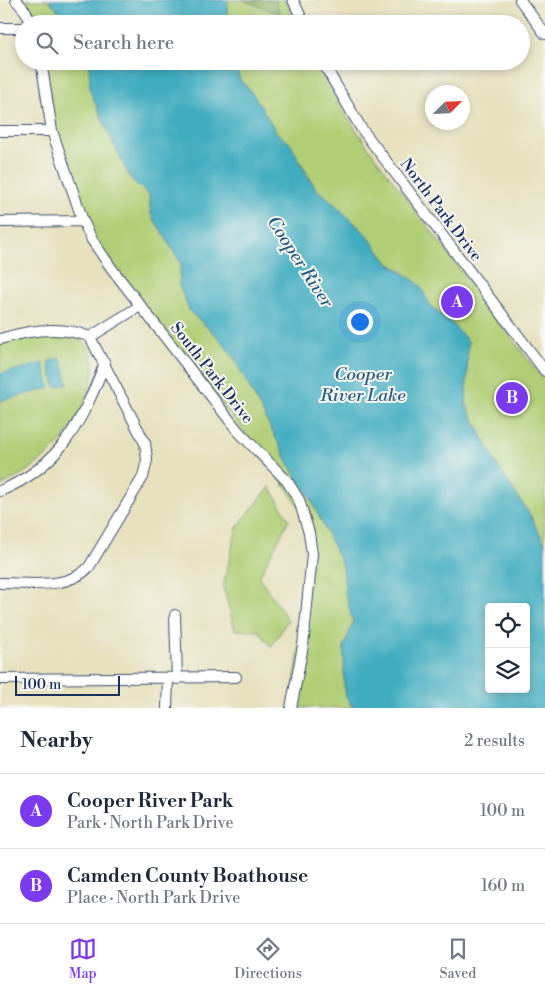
<!DOCTYPE html>
<meta charset="utf-8">
<style>
body{margin:0;font-family:"Libre Bodoni",serif;background:#f2f2f3;color:#1f2937}
.controls{position:absolute;right:15px;bottom:15px;display:grid;overflow:hidden;border-radius:5px;box-shadow:0 2px 8px #0003}
.controls button{width:45px;height:45px;display:grid;place-items:center;padding:0;border:0;border-bottom:1px solid #e0e1e3;background:#fff;color:#1f2937;font:25px sans-serif}
.compass{position:absolute;left:425px;top:85px;width:45px;height:45px;border-radius:50%;background:#fff;box-shadow:0 2px 8px #0003;rotate:66deg}
.scale{position:absolute;left:15px;bottom:12px;width:105px;box-sizing:border-box;padding-left:5px;border:2px solid #1b2f5e;border-top:0;font-size:14px;line-height:18px;white-space:nowrap;color:#1b2f5e;-webkit-text-stroke:4px #f6f6f2;paint-order:stroke}
.you{position:absolute;left:359px;top:321px;width:18px;height:18px;margin:-12px;border:4px solid #fff;border-radius:50%;background:#1a73e8;box-shadow:0 0 0 8px #1a73e833}
.badge{display:grid;place-items:center;width:32px;height:32px;border-radius:50%;background:#7c3aed;color:#fff;font-size:16px;font-weight:700}
.pin{position:absolute;translate:-50% -50%;border:2px solid #fff;box-shadow:0 1px 5px #0006}
.list{margin:0;padding:0;list-style:none}
h2{display:flex;justify-content:space-between;align-items:center;height:65px;margin:0;padding:0 20px;font-size:21px}
h2 small{font-size:16px;font-weight:400;color:#747a83}
.list li{display:grid;grid-template-columns:32px 1fr auto;gap:15px;align-items:center;box-sizing:border-box;height:75px;padding:0 20px;border-top:1px solid #e0e1e3}
.list b{display:block;font-size:19px;white-space:nowrap}
.list p{margin:0;font-size:16px;white-space:nowrap;color:#747a83}
.list em{font-size:16px;font-style:normal;color:#747a83}
.icon{flex:none;width:28px;height:28px;fill:none;stroke:currentColor;stroke-width:2;stroke-linecap:round;stroke-linejoin:round}
.map{position:relative;flex:none;width:545px;height:708px;overflow:hidden}
.search{position:absolute;background:#fff;box-shadow:0 2px 8px #0003;left:15px;right:15px;top:15px;height:55px;display:flex;align-items:center;gap:12px;box-sizing:border-box;padding:0 18px;border-radius:28px;color:#747a83;font-size:19px}
.sheet{height:215px;background:#fff}
nav{display:flex;justify-content:space-around;align-items:center;box-sizing:border-box;height:70px;border-top:1px solid #e0e1e3;background:#fff;font-size:14px;color:#747a83}
nav a{display:grid;justify-items:center;gap:2px}
nav .on{color:#7c3aed}
.map>svg:first-child{display:block}
.green{fill:#b0ce74;stroke:#667e69}
.forest{fill:#8cb166;stroke:#547062}
.water{fill:#41acc0;stroke:#2e6e8f;fill-rule:evenodd}
.lines{fill:none;stroke-linecap:round;stroke-linejoin:round}
.minor-casing{stroke:#3a4a6c;stroke-width:12}
.minor{stroke:#fff;stroke-width:10}
.labels{text-anchor:middle;dominant-baseline:central;stroke-width:4;stroke-linejoin:round;paint-order:stroke}
.street-label{font-size:16px;fill:#1b2f5e;stroke:#f6f6f2}
.water-label{font-size:18px;font-style:italic;fill:#285b80;stroke:#f6f6f2}
</style>
<div class="map">
<svg width="545" height="708" viewBox="0 0 545 708">
<rect width="100%" height="100%" fill="#f6f6f2"/>
<filter id="ink" filterUnits="userSpaceOnUse"><feTurbulence type="fractalNoise" baseFrequency=".02" numOctaves="2"/><feDisplacementMap in="SourceGraphic" scale="10" xChannelSelector="R" yChannelSelector="G"/><feConvolveMatrix kernelMatrix="1 2 1 2 8 2 1 2 1" color-interpolation-filters="sRGB"/></filter>
<filter id="wash" filterUnits="userSpaceOnUse"><feTurbulence type="fractalNoise" baseFrequency=".0096" numOctaves="4" result="noise"/><feDisplacementMap in="SourceGraphic" scale="20" xChannelSelector="R" yChannelSelector="G"/><feGaussianBlur stdDeviation="1.12" result="paint"/><feColorMatrix in="noise" values="0 0 0 0 0 0 0 0 0 0 0 0 0 0 0 0 0 1.4 0 .05"/><feComposite in="paint" operator="in"/></filter>
<g filter="url(#wash)">
<rect width="100%" height="100%" fill="#e7e1be"/>
<!-- green -->
<path class="green" d="M16,0H49L65,19L77,24H31Z
M228,0H286L295,24H226Z
M41,61H89L90,91L108,132L130,178L149,195L151,214L181,263L179,285L190,312L217,336L233,356L291,467L309,495L343,567L353,623L344,646V685L350,704L354,708H291L312,554L305,515L265,458L92,240L60,159Z
M234,61H314L348,118L376,158L545,382V544L530,515L498,467L466,404L468,341L449,320L431,306L406,273L387,262L367,235L328,198L317,190L297,156L277,133L253,94L240,80Z
M32,335C44,335 59,333 71,336C120,348 77,426 56,447C39,464 22,475 0,486V344Z
M270,487L289,520L259,577L288,620L271,647L259,631L235,630L223,587L237,527Z"/>
<!-- forest -->
<path class="forest" d="M243,0H275L281,15Z"/>
<!-- water -->
<path class="water" d="M49,0H228L226,24H77L63,17Z
M89,61H234L240,80L253,94L277,133L290,143L306,174L317,190L328,198L367,235L387,262L419,284L431,306L449,320L468,342L466,404L498,467L530,515L545,544V708H354L346,697L344,685V646L353,623L345,592L343,567L309,495L291,467L233,356L217,336L190,312L179,285L181,264L151,214L149,195L130,178L108,132L90,91ZM489,607H526V689H489Z
M61,358L68,384L55,387L48,361Z
M43,363L50,388L0,401V374Z"/>
</g>
<g filter="url(#ink)">
<g class="lines">
<!-- minor casing -->
<g class="minor-casing">
<path id="minor" d="M16,0L26,12L31,24
M293,0L304,24
M520,0L545,34
M0,28H24
M41,61L52,131L83,221L92,240L112,269L238,431L287,481L299,500L309,533L312,554L303,646L291,708
M322,61L361,128L545,371
M0,131H52
M0,222L83,221
M90,337L140,306
M0,339C29,330 62,325 90,337
M0,491C61,466 82,421 105,363
M0,583C29,583 68,590 89,567L143,477L147,460L145,443L90,337
M175,615L177,679
M0,679L236,677
M167,708L168,679"/>
</g>
<!-- minor -->
<use href="#minor" class="minor"/>
</g>
</g>
<g class="labels">
<!-- street labels -->
<g class="street-label">
<text transform="translate(441 210) rotate(53)">North Park Drive</text>
<text transform="translate(212 373) rotate(52)">South Park Drive</text>
</g>
<!-- water labels -->
<g class="water-label">
<text transform="translate(300 262) rotate(57)">Cooper River</text>
<text x="363" y="374">Cooper<tspan x="363" dy="21">River Lake</tspan></text>
</g>
</g>
</svg>
<div class="controls">
<button><svg class="icon" aria-label="locate" viewBox="0 0 24 24"><circle cx="12" cy="12" r="6"/><path d="M12 2v4M12 18v4M2 12h4M18 12h4"/></svg></button>
<button><svg class="icon" aria-label="layers" viewBox="0 0 24 24"><path d="M12 4l9 5-9 5-9-5zM3 14l9 5 9-5"/></svg></button>
</div>
<svg class="compass" viewBox="-18 -18 36 36"><path d="M0-13l5 13h-10z" fill="#e53935"/><path d="M0 13l5-13h-10z" fill="#747a83"/></svg>
<div class="scale">100 m</div>
<div class="you"></div>
<div class="pin badge" style="left:457px;top:302px">A</div>
<div class="pin badge" style="left:512px;top:398px">B</div>
<div class="search"><svg class="icon" aria-label="search" viewBox="0 0 24 24"><circle cx="10" cy="10" r="6"/><path d="M15 15l6 6"/></svg>Search here</div>
</div>
<section class="sheet">
<h2>Nearby<small>2 results</small></h2>
<ul class="list">
<li><span class="badge">A</span><div><b>Cooper River Park</b><p>Park · North Park Drive</p></div><em>100 m</em></li>
<li><span class="badge">B</span><div><b>Camden County Boathouse</b><p>Place · North Park Drive</p></div><em>160 m</em></li>
</ul>
</section>
<nav>
<a class="on"><svg class="icon" aria-label="map" viewBox="0 0 24 24"><path d="M3 6l6-2 6 2 6-2v14l-6 2-6-2-6 2zM9 4v14M15 6v14"/></svg>Map</a>
<a><svg class="icon" aria-label="directions" viewBox="0 0 24 24"><path d="M12 3l9 9-9 9-9-9zM9 14v-3h6M13 9l2 2-2 2"/></svg>Directions</a>
<a><svg class="icon" aria-label="saved" viewBox="0 0 24 24"><path d="M7 4h10v16l-5-4-5 4z"/></svg>Saved</a>
</nav>
